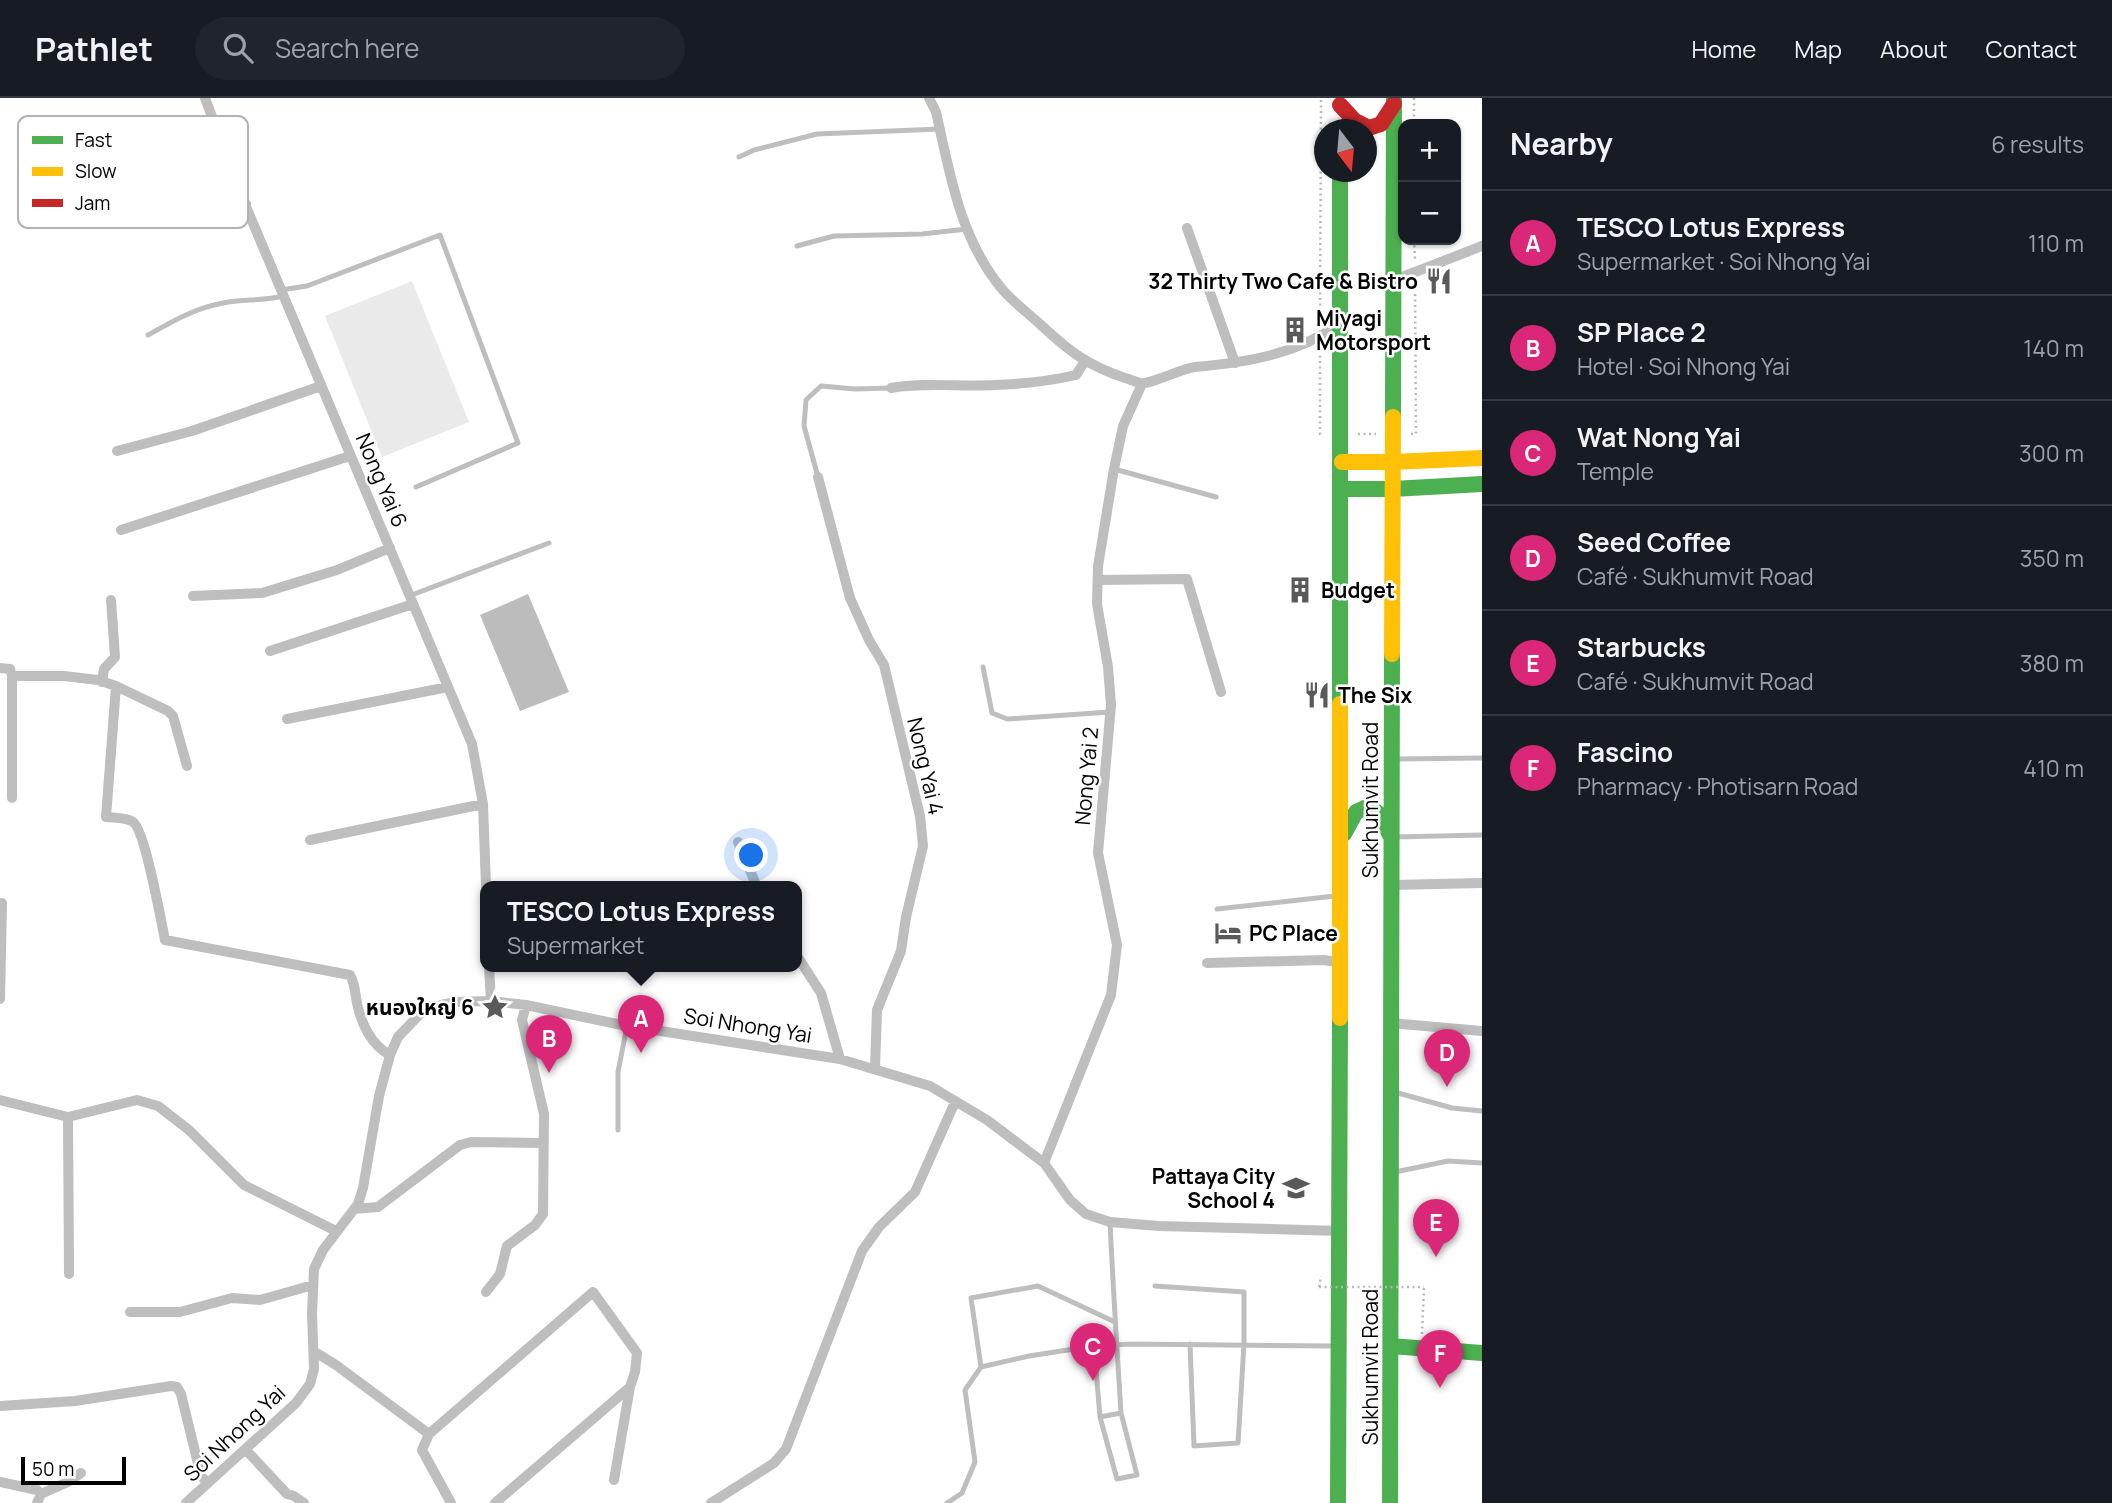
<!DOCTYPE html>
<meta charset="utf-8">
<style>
body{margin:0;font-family:Manrope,"Noto Sans Thai",sans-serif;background:#20242c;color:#f1f3f6}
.controls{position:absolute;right:21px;top:21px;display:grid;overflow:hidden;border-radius:14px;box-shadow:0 2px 5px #0004}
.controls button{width:63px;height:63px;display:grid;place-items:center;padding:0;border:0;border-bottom:2px solid #363941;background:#171b24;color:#f1f3f6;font:35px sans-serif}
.compass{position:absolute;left:1314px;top:21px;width:63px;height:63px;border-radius:50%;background:#171b24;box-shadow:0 2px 5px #0004;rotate:164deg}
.scale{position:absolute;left:21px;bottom:18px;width:105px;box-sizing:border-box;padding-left:7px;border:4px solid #000;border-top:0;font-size:19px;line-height:24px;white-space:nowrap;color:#000;-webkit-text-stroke:5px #fff;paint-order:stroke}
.you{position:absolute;left:752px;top:758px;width:24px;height:24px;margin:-18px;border:5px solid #fff;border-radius:50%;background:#1a73e8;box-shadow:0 0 0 10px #1a73e833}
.badge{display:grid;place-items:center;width:46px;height:46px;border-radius:50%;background:#db2777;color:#fff;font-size:23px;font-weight:700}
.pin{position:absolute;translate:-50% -58px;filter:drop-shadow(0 2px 4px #0008)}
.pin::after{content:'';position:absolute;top:37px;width:24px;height:21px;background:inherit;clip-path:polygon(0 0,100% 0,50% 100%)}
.popup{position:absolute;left:480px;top:783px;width:322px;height:91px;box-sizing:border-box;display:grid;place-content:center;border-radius:14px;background:#171b24;filter:drop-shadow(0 2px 5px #0005);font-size:23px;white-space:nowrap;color:#9ea1a6}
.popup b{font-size:26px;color:#f1f3f6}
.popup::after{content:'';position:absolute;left:50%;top:100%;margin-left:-14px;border:14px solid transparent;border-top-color:#171b24}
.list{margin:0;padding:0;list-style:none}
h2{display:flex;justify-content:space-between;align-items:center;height:91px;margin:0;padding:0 28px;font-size:30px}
h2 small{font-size:23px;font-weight:400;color:#9ea1a6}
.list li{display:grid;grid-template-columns:46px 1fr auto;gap:21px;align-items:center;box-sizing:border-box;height:105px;padding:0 28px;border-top:2px solid #363941}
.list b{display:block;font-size:26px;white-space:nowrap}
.list p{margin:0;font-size:23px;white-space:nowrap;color:#9ea1a6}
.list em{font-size:23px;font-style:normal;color:#9ea1a6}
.icon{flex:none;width:38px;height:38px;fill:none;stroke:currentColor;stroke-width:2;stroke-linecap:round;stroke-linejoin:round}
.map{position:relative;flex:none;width:1482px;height:1405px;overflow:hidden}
header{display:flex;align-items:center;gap:42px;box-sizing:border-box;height:98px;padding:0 35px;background:#171b24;border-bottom:2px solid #363941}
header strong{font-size:33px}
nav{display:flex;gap:38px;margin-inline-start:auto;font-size:24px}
.search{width:490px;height:63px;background:#20242c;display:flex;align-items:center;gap:18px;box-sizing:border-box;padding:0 24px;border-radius:38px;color:#9ea1a6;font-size:26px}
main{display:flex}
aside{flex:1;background:#171b24}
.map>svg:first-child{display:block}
.green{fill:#eaeaea}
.water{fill:#bcbcbc}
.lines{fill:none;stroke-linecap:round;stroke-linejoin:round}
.path{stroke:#b8b8b8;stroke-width:2.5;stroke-dasharray:2 3.5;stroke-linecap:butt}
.lane{stroke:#bebebe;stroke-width:5}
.street{stroke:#bebebe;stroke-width:10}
.fast{stroke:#4caf50;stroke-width:16}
.slow{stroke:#ffc107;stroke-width:16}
.jam{stroke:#c62828;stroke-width:16}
.path-bridge{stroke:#b8b8b8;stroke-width:2.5;stroke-dasharray:2 3.5;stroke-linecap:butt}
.labels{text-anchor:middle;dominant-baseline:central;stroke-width:5;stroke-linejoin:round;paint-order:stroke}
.poi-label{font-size:21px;font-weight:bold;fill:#000;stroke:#fff;text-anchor:start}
.street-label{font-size:21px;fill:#000;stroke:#fff}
.key{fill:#fff;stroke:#b2b2b2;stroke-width:2}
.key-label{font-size:19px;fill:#000}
</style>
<header>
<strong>Pathlet</strong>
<div class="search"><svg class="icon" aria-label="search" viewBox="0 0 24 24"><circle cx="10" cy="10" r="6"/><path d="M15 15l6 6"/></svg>Search here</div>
<nav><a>Home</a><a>Map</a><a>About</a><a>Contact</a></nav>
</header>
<main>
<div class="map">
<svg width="1482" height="1405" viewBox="0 0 1482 1405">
<rect width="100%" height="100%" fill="#fff"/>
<!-- green -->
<path class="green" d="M412,183L469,324L382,359L325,218Z"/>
<!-- water -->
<path class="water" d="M528,496L569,594L520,613L480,517Z"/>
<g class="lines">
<!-- path -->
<path class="path" d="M1414,0V26
M1414,142L1415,162
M1320,224L1321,0
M1320,252V336H1324
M1358,336H1376
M1411,336H1416L1415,186
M1319,1189L1321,1178
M1422,1236L1424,1189"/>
<!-- lane -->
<path class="lane" d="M739,59L754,52L817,36L940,31
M797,148L834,138L922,136L967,131
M281,192L307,188L440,137L518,345L416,389
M148,237C173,223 195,210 223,205C243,201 264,203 283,198
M1114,371L1216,399
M818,379L804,328L806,302L821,288L855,291L891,290
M409,498L549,445
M983,569L992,615L1007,621L1110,614
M1395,661L1482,660
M1394,739L1482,737
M1217,811L1335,798
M1398,995L1452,1010L1482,1013
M618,1032V974L627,928
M1395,1074L1448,1063L1482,1065
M1110,1124C1113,1188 1117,1252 1121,1315L1100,1319L1094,1248L1131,1246L1333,1248
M1155,1188L1244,1194V1246L1238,1345L1194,1348L1190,1246
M981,1269L971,1200L1038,1188L1115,1224
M1100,1319L1117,1381L1137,1377L1121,1315
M947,1405L962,1395L975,1364L965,1292L981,1269L1029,1258L1094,1248"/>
<!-- street -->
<path class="street" d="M205,0L242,99L472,646L483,706L486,789
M929,0L936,14C950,76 960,141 1002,191C1013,204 1028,215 1041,227C1070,254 1087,267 1125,280C1130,281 1135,284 1140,285C1150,287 1180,271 1195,269C1249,264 1294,257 1340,226
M215,29L165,42L159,50L175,119L179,124L187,125L246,106
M1187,130L1235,265
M1392,183L1482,148
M891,290C925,284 960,289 995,287C1022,286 1050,283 1076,277L1085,263
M117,353L192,333L321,288
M818,379L850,500L869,542L884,567L920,718L923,748L906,819L901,853L877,912L875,971
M121,432L350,358
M1098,482L1187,481L1221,594
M193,498L262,495L337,472L390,450
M270,553L413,506
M0,570L10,571L12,578V700
M12,578H64L98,582L116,588L106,719C114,720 126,719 133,724C145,732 161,823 165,842L350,877C355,886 355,894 357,905C361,925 371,947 390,957
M102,584L104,571L115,559L111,502
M116,588L168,613L173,618L187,668
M287,621L448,589
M310,742L483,706
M738,744L757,789
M1391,787L1482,785
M797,858L821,895L840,961
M1207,865L1324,862L1342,865
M489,869L491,903
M0,901L2,805
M1390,925L1482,933
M0,1002L68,1019L137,1002L158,1008L189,1032L244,1087L336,1133
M68,1019L69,1176
M1044,1065L1111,897L1117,847L1098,755L1111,607L1108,569L1097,506L1098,468L1114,371L1123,328L1142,286
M354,1111L378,1109L460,1047L471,1044L542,1045
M486,1194L500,1176L507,1148L535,1127L543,1116L544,1016L522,922L526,907
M130,1214H180L232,1200L260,1202L313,1187
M315,1254L336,1267L429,1336L422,1352L451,1405
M0,1308L75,1303L171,1288L177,1289L181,1296L201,1378L208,1385
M429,1336L593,1194L637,1255L635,1274L630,1289L495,1405
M246,1352L287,1396L294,1398L304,1405
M614,1382L630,1289
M0,1384L37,1392L41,1396
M37,1405L41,1396L70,1383L81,1375
M186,1405L296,1305L310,1286L314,1271L312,1216L314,1171L323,1152L358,1106L363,1090L379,998L390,957L398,939L420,916L441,907L456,904L491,903L526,907L622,927L840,961L930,988L987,1022L1044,1065L1070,1102L1086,1116L1110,1124L1159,1128L1340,1133
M711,1405L774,1365L786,1351L862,1153L879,1129L915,1094L955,1004"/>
<!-- fast -->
<path class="fast" d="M1340,74V606
M1393,319L1394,0
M1341,391H1393
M1393,391L1482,386
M1344,736L1356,714L1369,708L1379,716L1390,737
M1391,1248L1482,1255
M1338,1405L1340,920
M1390,1405L1392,556"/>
<!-- slow -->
<path class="slow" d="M1342,364H1392
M1392,364L1482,360
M1392,556L1393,319
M1340,920V606"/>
<!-- jam -->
<path class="jam" d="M1340,7L1355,23L1369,30L1381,26L1394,6"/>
<!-- path-bridge -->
<path class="path-bridge" d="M1319,1189H1424"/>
</g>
<!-- icons -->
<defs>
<g id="restaurant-bare" transform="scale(2.1)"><path d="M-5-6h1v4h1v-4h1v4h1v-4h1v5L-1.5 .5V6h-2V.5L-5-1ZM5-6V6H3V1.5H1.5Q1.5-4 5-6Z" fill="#595959" stroke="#fff" stroke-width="2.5" paint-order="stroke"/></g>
<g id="building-bare" transform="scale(2.1)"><path d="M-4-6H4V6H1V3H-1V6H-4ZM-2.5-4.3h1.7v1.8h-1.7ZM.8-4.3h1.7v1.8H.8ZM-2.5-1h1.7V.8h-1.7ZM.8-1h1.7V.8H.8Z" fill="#595959" stroke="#fff" stroke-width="2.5" paint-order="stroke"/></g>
<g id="hotel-bare" transform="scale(2.1)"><path d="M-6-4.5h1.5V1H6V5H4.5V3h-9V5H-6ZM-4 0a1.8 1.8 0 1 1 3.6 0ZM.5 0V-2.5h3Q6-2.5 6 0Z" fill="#595959" stroke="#fff" stroke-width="2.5" paint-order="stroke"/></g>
<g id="sight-bare" transform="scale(2.1)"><path d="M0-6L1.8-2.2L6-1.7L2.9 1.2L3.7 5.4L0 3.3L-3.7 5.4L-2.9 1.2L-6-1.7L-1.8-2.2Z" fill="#595959" stroke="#fff" stroke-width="2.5" paint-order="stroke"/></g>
<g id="school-bare" transform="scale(2.1)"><path d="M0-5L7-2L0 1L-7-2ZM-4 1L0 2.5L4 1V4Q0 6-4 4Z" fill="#595959" stroke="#fff" stroke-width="2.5" paint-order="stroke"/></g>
</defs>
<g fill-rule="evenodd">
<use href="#restaurant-bare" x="1439" y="183"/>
<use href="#building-bare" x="1295" y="232"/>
<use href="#building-bare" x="1300" y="492"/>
<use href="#restaurant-bare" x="1317" y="597"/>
<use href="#hotel-bare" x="1228" y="835"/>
<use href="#sight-bare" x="495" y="909"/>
<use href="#school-bare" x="1296" y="1090"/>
</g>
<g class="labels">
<!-- poi labels -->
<g class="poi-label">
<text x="1418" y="183" text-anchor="end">32 Thirty Two Cafe &amp; Bistro</text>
<text x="1316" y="220">Miyagi<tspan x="1316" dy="24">Motorsport</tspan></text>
<text x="1321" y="492">Budget</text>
<text x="1338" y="597">The Six</text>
<text x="1249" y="835">PC Place</text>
<text x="474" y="909" text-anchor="end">หนองใหญ่ 6</text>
<text x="1275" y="1078" text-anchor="end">Pattaya City<tspan x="1275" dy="24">School 4</tspan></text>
</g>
<!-- street labels -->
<g class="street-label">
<text transform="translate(382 382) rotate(67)">Nong Yai 6</text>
<text transform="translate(926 668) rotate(77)">Nong Yai 4</text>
<text transform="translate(1086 678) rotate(-85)">Nong Yai 2</text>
<text transform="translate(1370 702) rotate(-90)">Sukhumvit Road</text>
<text transform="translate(748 927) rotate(9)">Soi Nhong Yai</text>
<text transform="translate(1370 1269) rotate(-90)">Sukhumvit Road</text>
<text transform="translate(234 1335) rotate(-43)">Soi Nhong Yai</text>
</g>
</g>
<!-- legend -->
<rect x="18" y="18" width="230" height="112" rx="10" class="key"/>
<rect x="32" y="38" width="31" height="8" fill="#4caf50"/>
<rect x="32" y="69" width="31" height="9" fill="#ffc107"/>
<rect x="32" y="101" width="31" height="8" fill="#c62828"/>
<g class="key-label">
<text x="75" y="49">Fast</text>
<text x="75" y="80">Slow</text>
<text x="75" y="112">Jam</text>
</g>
</svg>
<div class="controls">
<button>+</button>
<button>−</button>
</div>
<svg class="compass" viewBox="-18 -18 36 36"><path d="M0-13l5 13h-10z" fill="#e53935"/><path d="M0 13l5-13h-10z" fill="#9ea1a6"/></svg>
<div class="scale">50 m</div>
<div class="you"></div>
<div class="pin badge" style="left:641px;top:955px">A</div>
<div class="popup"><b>TESCO Lotus Express</b>Supermarket</div>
<div class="pin badge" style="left:549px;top:975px">B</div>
<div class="pin badge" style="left:1093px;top:1283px">C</div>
<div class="pin badge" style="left:1447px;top:989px">D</div>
<div class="pin badge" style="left:1436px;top:1159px">E</div>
<div class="pin badge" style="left:1440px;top:1290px">F</div>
</div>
<aside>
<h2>Nearby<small>6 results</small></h2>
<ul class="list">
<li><span class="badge">A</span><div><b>TESCO Lotus Express</b><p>Supermarket · Soi Nhong Yai</p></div><em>110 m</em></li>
<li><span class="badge">B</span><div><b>SP Place 2</b><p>Hotel · Soi Nhong Yai</p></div><em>140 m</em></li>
<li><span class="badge">C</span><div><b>Wat Nong Yai</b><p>Temple</p></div><em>300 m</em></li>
<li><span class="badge">D</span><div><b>Seed Coffee</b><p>Café · Sukhumvit Road</p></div><em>350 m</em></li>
<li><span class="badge">E</span><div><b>Starbucks</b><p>Café · Sukhumvit Road</p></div><em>380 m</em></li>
<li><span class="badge">F</span><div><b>Fascino</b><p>Pharmacy · Photisarn Road</p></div><em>410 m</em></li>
</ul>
</aside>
</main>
